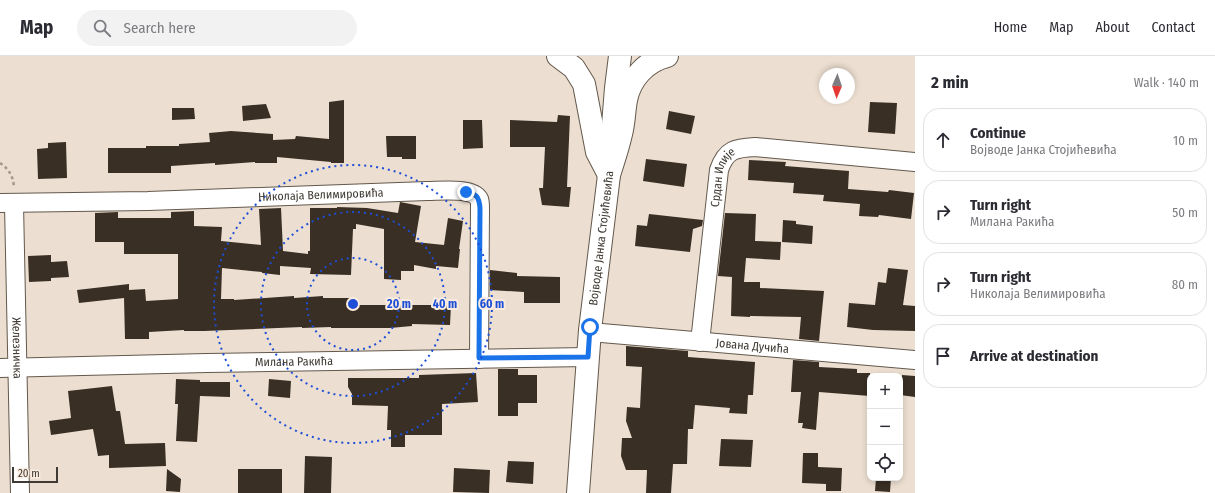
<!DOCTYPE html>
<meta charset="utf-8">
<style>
body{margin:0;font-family:"Fira Sans Condensed",sans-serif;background:#f2f2f3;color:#2b2b33}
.controls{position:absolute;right:12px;bottom:12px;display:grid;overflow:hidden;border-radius:8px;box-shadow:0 2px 6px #0003}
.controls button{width:36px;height:36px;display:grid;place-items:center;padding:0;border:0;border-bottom:1px solid #e1e1e2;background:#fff;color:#2b2b33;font:20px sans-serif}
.compass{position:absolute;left:819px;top:12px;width:36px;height:36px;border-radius:50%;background:#fff;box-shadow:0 2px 6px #0003;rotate:182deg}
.scale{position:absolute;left:12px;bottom:10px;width:46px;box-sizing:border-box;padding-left:4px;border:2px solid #3f3a34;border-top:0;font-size:11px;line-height:14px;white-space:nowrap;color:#3f3a34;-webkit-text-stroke:3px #faecde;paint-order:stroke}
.stop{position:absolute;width:12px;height:12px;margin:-9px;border:3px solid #1a73e8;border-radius:50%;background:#fff}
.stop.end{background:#1a73e8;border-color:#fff;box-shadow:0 1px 4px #0008}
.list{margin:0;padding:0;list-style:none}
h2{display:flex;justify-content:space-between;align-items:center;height:52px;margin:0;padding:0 16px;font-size:17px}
h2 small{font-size:13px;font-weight:400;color:#7c7c81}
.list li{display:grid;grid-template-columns:26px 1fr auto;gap:12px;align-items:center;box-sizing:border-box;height:64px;margin:0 8px 8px;padding:0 8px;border:1px solid #e1e1e2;border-radius:16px}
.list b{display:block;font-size:15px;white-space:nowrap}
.list p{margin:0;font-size:13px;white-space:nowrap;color:#7c7c81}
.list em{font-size:13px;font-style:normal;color:#7c7c81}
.icon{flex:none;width:22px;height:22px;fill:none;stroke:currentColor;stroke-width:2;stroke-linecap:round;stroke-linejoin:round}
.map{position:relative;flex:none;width:915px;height:437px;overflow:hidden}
header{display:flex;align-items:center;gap:24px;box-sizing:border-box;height:56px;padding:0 20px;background:#fff;border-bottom:1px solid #e1e1e2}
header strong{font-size:19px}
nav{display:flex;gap:22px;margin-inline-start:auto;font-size:14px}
.search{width:280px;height:36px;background:#f2f2f3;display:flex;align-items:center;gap:10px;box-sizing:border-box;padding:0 14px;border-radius:22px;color:#7c7c81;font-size:15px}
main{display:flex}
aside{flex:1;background:#fff}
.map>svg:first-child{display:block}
.building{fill:#392f24}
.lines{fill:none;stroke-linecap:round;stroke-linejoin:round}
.street-casing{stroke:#63584c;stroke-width:20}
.secondary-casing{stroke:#63584c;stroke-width:24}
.primary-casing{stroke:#63584c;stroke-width:24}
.path{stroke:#a3998f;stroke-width:2.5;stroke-dasharray:3 3;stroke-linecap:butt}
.street{stroke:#fff;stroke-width:18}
.secondary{stroke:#fff;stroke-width:22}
.primary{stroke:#fff;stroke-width:22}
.route{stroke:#1a73e8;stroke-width:5}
.ring{fill:none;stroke:#1d4ed8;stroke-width:2;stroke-dasharray:2 4}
.labels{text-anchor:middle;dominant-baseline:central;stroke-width:4;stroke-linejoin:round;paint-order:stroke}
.street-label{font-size:12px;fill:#3f3a34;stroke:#faecde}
.centre{fill:#1d4ed8;stroke:#faecde;stroke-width:2}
.ring-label{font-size:12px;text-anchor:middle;font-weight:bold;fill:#1d4ed8;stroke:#faecde;stroke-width:4;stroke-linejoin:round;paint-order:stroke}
</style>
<header>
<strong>Map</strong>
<div class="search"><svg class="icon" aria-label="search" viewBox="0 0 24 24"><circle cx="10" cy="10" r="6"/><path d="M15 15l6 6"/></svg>Search here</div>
<nav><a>Home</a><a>Map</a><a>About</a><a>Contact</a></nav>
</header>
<main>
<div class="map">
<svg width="915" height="437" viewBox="0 0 915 437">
<rect width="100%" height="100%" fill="#ecdfd1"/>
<!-- building -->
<path class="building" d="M344,44V107H331V106L277,101V107H255V106L215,109V107L171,110V117H108V92H146V90H179V88L210,86L209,77L231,75L273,78V84L295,83L296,80L329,83V46Z
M870,46L897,47L895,78L868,76Z
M266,48L271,62L243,65L242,50Z
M172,52H194L195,63L172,64Z
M669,55L695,60L691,78L666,73Z
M558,59L570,60L567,131H571L569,151L542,149L539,132H543L545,91H510V64L557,66Z
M463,64H482L483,92L463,93Z
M386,80H416V103H402V101H387Z
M66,86L67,122L38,123L37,93L48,92V87Z
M646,103L687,108L684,131L643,125Z
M749,104L786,106L785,110L849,115L848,133L888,136L889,134L914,137L911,163L879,159L878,161L859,160L860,148L823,145L824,139L793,137L794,127L748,124Z
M400,146L421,150L415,186L444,189L448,162L463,165L459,193H460L458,212L436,210V213L414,209V215H401V224L384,223V173L356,168V173H353L351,219L310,218L311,212L280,210V219L262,217V216L222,212L221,243H234V244L294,240V242L323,240V242H355V249H451L450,269L412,268V270L390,272H331V271L302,272V271L204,275H184V274L149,276V283H125L124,242L79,247L77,234L129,228V234L145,233L146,245L178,243V198H124V186H95V157L118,156V162H171V156L194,155V170L222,171L221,185L261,189L259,153L281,152L283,195L308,198V195H310V152H337V151L367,152L398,157Z
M725,157L756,158L755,185L781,186L780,204L746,202L744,226H760V232L824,235L819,285L799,283L801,261L750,260V261L731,260L732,221L718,220Z
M649,158L703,164L702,170L693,173L690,196L635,190L637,169L647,170Z
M783,164L796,165V168L813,170L812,188L782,186Z
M51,199V206L67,205L69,221L51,222V225L29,226L28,200Z
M888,212L908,214L903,249L915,250V275L873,274L847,271L849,247L875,249L878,226L886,227Z
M490,214L517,217V220L560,221V247H524V236L490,234Z
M626,290L688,295V301L755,306L753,339H748L747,358L729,357L730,352L695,349L693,373H688L687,408H673L671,437H646L647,414H626L621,400L622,382H632L626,365L627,351L640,352L642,311L626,310Z
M793,304L819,306V311L857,313V317H870V340L819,336L816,374L802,372L803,367H798L801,336H791Z
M498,313H518V319H537V347H518V360H498Z
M476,317L478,346L442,348V379H405V391H391V374H387L388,350L352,349V338L348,331V322H419V319Z
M902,319L915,320V341L900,339Z
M176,323L200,324V326H230V341L200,340L197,386L176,385L178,348H175Z
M269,323L291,325L290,342L268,340Z
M112,330L116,355H120L125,388L165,387L166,410L109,412V399L98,400L93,373L51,379L49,365L71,362L68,335Z
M721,383L753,384L751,411L719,410Z
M803,397H818V411L842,412L841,435H826V428L802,427Z
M305,400L332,401L331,437H304Z
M508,405L534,406L533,428L506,426Z
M454,412L490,414L489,437L453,436Z
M167,413L181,423L180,436L166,435Z
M238,413H282V437H238Z
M876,422H891L890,436L875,435Z"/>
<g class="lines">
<!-- street casing -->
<g class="street-casing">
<g id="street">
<path id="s1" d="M0,147L148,145L427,135C440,135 472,131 479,143C480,145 480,149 480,152L479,303"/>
<path id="s2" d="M14,148L20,437"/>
<path id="s3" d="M590,276L915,304"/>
<path id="s4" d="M700,286L719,114C726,93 736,92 755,91L915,106"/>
<path id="s5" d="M0,312L207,307L588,301"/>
</g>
</g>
<!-- secondary casing -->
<g class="secondary-casing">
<g id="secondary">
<path id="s6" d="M578,437L590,274L609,119L616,32L620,0"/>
</g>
</g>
<!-- primary casing -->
<g class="primary-casing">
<path id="primary" d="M558,0L574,12L584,28L597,96L609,119
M609,119C613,106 618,92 621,78C624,67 624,55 626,44C630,23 646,5 667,0"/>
</g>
<!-- path -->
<path class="path" d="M0,107C9,113 13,120 14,131"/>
<!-- street -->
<use href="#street" class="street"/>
<!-- secondary -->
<use href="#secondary" class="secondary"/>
<!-- primary -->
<use href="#primary" class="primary"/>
</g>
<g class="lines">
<!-- route -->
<path class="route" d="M466,136C477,138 479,141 480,152L479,302L588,301L590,271"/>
</g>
<!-- distance rings -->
<g class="ring">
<circle cx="353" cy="248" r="46"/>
<circle cx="353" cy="248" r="92"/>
<circle cx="353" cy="248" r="139"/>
</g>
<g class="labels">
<!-- street labels -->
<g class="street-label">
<text stroke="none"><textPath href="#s4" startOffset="167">Срдан Илије</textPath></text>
<text stroke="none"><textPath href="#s1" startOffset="321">Николаја Велимировића</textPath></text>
<text stroke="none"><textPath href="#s6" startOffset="256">Војводе Јанка Стојићевића</textPath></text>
<text stroke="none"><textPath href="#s3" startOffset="163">Јована Дучића</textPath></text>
<text stroke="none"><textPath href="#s2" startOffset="144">Железничка</textPath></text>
<text stroke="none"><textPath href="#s5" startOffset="294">Милана Ракића</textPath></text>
</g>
</g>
<circle cx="353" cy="248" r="6" class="centre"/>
<g class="ring-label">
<text x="399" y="252">20 m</text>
<text x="445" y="252">40 m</text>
<text x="492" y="252">60 m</text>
</g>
</svg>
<div class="controls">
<button>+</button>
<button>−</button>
<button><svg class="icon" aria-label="locate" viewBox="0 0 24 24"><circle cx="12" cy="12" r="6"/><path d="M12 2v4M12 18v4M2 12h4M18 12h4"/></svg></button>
</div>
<svg class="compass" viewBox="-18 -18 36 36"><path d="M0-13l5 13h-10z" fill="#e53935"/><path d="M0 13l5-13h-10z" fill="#7c7c81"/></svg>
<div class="scale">20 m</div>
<div class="stop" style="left:590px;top:271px"></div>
<div class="stop end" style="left:466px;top:136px"></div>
</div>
<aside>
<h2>2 min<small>Walk · 140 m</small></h2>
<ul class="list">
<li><svg class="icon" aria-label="ahead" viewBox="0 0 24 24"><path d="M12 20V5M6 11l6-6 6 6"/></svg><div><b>Continue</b><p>Војводе Јанка Стојићевића</p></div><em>10 m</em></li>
<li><svg class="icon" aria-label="right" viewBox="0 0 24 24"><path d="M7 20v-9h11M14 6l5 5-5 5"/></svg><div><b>Turn right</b><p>Милана Ракића</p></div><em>50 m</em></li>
<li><svg class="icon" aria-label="right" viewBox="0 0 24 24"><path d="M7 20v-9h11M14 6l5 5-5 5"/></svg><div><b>Turn right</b><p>Николаја Велимировића</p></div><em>80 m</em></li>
<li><svg class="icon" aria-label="arrive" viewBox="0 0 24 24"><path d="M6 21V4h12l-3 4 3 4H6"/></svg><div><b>Arrive at destination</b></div></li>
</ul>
</aside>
</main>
